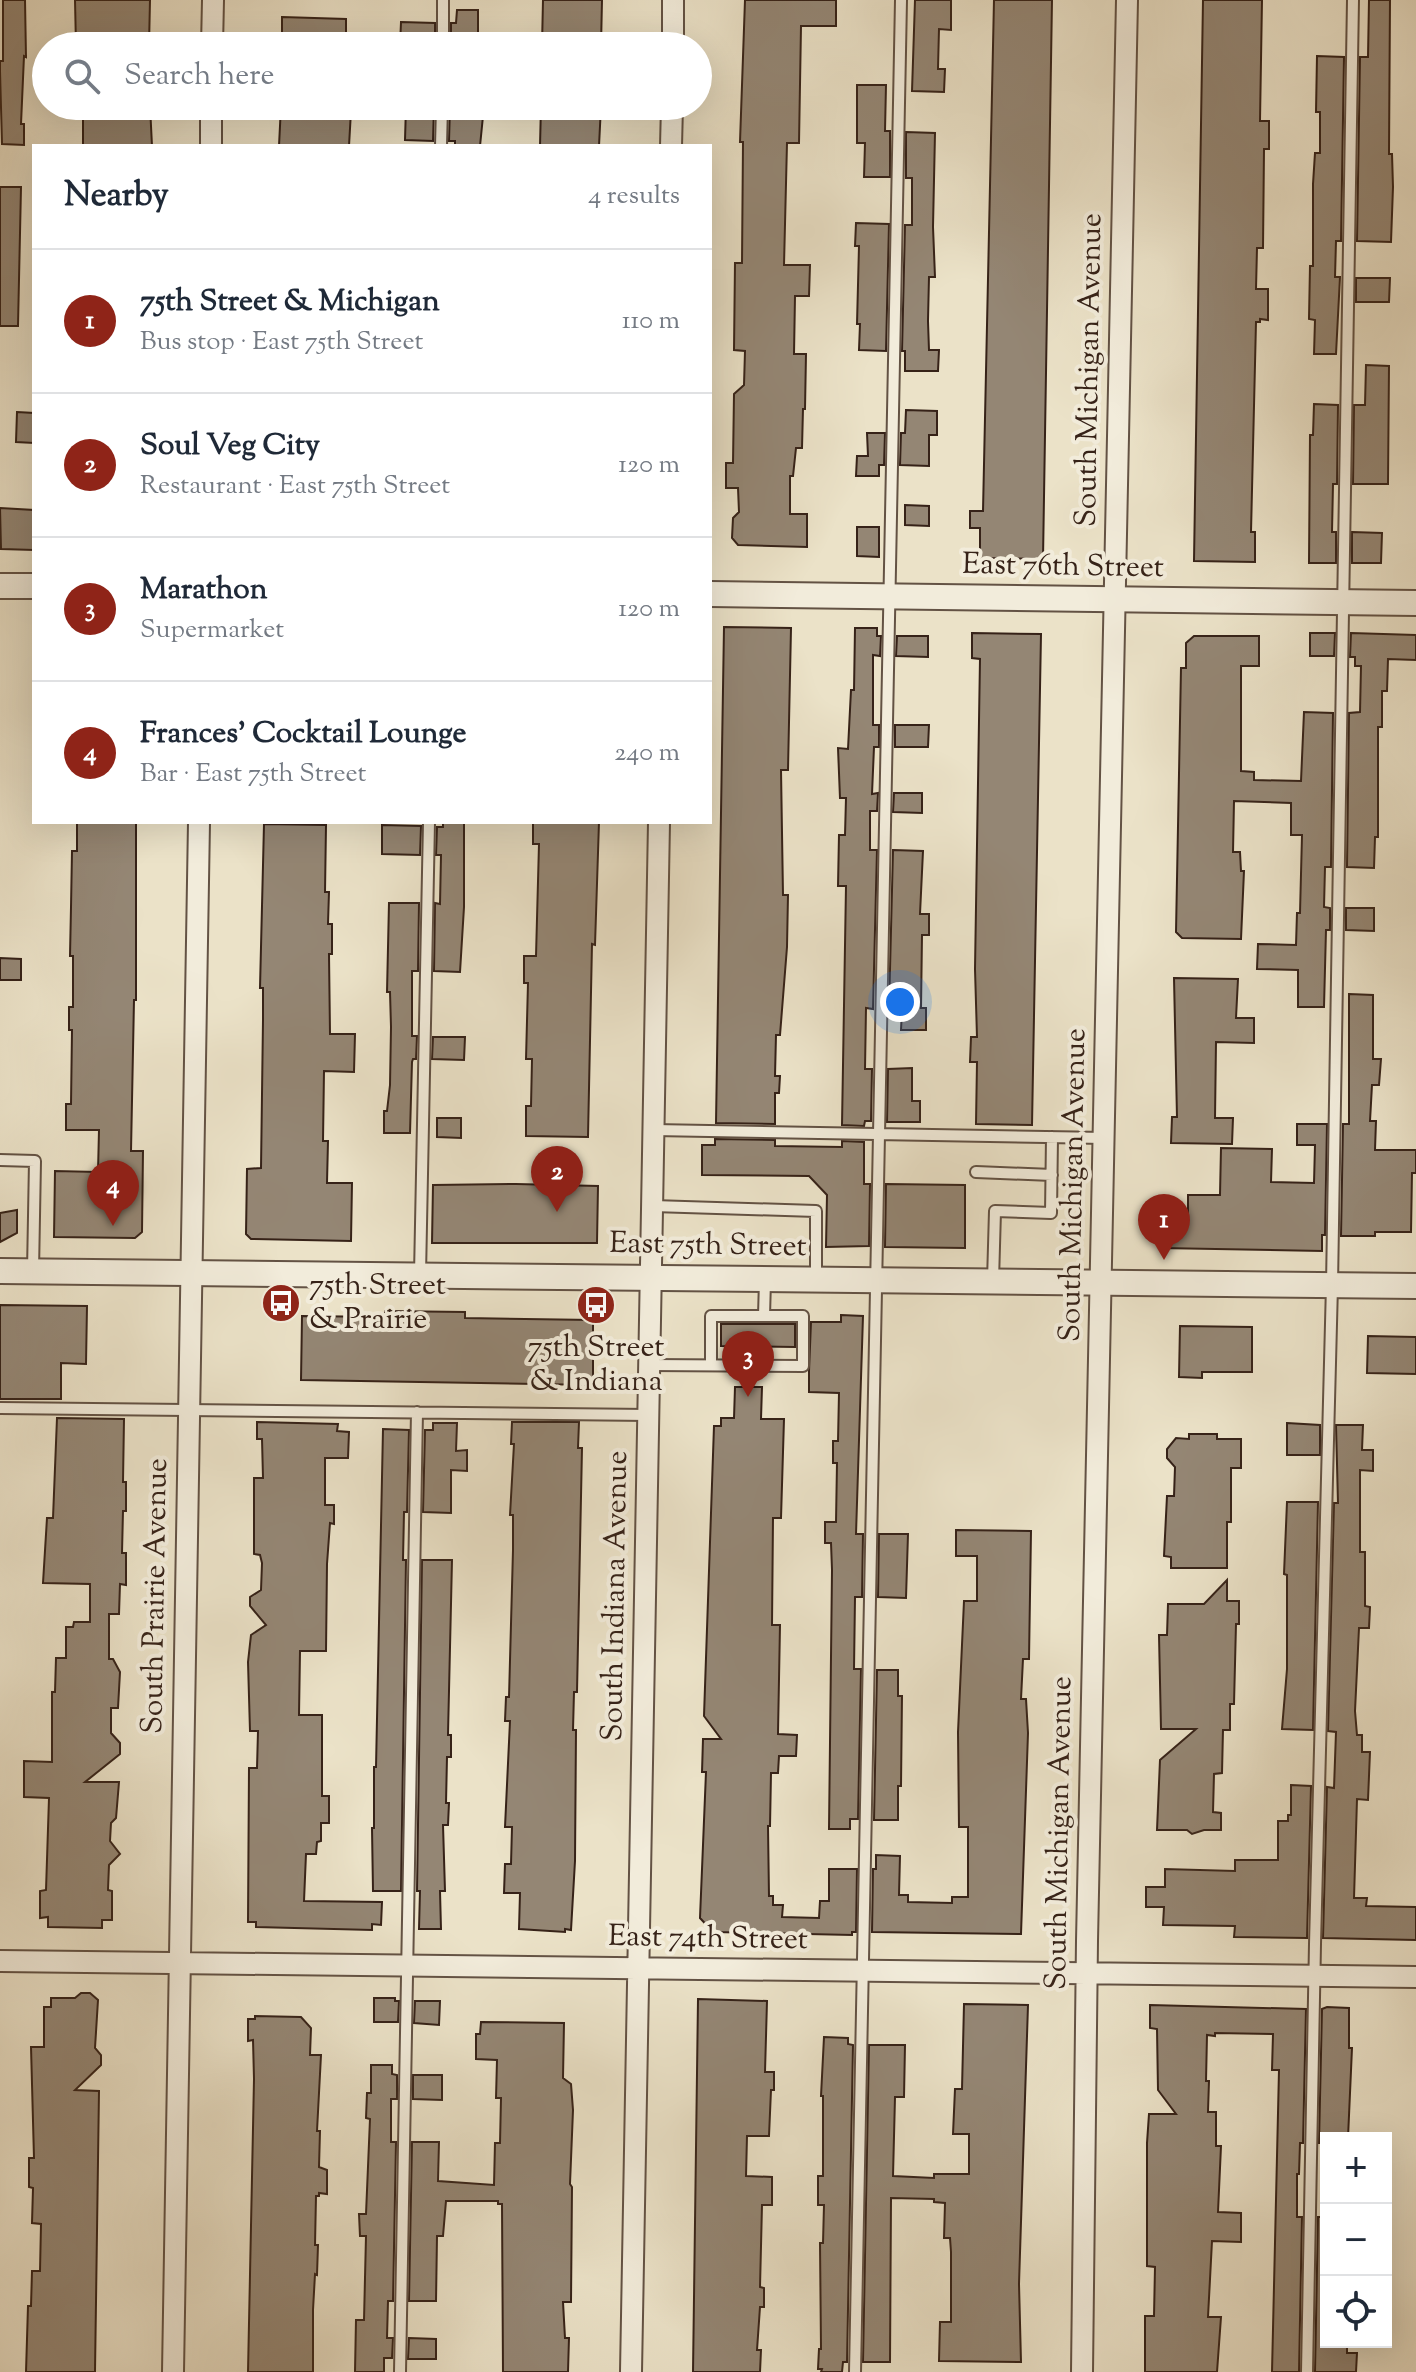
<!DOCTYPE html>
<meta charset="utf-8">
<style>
body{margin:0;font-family:"Sorts Mill Goudy",serif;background:#f6f6f7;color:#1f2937}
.controls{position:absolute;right:24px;bottom:24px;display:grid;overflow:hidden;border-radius:0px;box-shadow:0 8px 32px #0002}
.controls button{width:72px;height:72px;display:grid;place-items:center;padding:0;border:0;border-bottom:2px solid #e0e1e3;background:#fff;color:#1f2937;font:40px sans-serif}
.you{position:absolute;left:900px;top:1002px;width:28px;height:28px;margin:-20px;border:6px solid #fff;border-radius:50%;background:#1a73e8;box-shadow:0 0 0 12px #1a73e833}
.badge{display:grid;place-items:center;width:52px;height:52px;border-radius:50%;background:#8f2418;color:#fff;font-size:26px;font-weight:700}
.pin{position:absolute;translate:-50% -66px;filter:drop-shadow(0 2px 4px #0008)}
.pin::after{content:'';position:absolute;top:42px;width:28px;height:24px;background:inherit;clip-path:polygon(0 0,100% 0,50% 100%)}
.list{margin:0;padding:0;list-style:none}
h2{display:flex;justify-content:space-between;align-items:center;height:104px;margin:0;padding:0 32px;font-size:34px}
h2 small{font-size:26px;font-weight:400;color:#747a83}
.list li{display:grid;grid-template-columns:52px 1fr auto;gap:24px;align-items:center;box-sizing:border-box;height:144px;padding:0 32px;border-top:2px solid #e0e1e3}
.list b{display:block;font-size:30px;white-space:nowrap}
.list p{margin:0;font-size:26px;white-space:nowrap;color:#747a83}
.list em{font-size:26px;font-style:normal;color:#747a83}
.icon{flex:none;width:44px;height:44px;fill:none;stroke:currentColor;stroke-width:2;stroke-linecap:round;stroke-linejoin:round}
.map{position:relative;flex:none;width:1416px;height:2372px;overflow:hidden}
.search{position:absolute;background:#fff;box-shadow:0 8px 32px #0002;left:32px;top:32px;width:680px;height:88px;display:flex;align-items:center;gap:20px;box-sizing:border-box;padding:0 28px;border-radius:44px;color:#747a83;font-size:30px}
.panel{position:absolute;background:#fff;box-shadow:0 8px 32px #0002;left:32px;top:144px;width:680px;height:680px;border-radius:0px}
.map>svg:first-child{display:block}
.building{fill:#948674;stroke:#362218;stroke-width:2}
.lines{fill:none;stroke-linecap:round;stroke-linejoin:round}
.service-casing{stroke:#635244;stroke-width:14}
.minor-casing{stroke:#635244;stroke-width:24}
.tertiary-casing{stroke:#635244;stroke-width:28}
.service{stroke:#f2ecdb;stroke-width:10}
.minor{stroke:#f2ecdb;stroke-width:20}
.tertiary{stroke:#f2ecdb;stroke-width:24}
.labels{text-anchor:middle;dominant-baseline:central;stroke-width:8;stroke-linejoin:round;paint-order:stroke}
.street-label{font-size:30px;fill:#362218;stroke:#f2ecdb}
.poi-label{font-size:30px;fill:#362218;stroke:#f2ecdb;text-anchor:start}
</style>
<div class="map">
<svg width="1416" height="2372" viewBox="0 0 1416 2372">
<rect width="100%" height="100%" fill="#ebe2c8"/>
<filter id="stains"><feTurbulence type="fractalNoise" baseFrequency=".0025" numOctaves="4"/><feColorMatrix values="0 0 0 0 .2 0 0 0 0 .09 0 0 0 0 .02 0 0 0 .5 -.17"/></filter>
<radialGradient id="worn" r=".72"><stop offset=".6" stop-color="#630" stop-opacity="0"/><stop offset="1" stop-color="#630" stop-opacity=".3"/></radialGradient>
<!-- building -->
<path class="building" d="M3,0H25L26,57L24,56L21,124H24V145L2,144L0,71V61H3Z
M75,0H150L149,46H76Z
M543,0H602L601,46H542Z
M745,0H836V26H801L799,143H787L784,265H810L809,296H795L794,354H806L805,409H803L802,448H796L793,476H790V514H807V547L738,545L732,538L733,518L739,512L738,488H726V463H733L734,394L744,385L745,351L734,350L735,263H742L743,142H740Z
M915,0H951V30L939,29L938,69H945L944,92L912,91Z
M994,0H1052L1043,559L980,558V528H970V511H983Z
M1203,0H1262L1260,121H1269V149H1264L1263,248H1257L1256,289H1268V320L1260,319V322H1256L1251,532H1255V562L1194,561Z
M1369,0H1390L1389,154H1392L1393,187L1391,242L1357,241L1360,57H1368Z
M457,10H478V46H451V23H456Z
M282,17L346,19V46L282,45Z
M401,22L435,23V46H400Z
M1317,56L1344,57L1341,241H1336L1335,277H1340L1336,354H1314L1315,320L1309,319L1310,266H1313V184L1315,153H1320V112H1316Z
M857,85H886L885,131H890V177H864L865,143H857Z
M89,106H150L152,146L83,145V119H88Z
M281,106H345V111H351L349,146H279Z
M406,106H434L433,141L405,140Z
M450,106H484L480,146H455V141H449Z
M541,106H601L599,146H540Z
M906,132L935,133L933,227L935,277H929L928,321L929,350H939L938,371H905V351H902L905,225H912V178H906Z
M0,187H21L18,326H0Z
M856,223L889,224L886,351L859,350L860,324H857L859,246H855Z
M1356,278H1390L1389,302H1356Z
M1366,365L1389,366L1388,484H1353L1354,405H1365Z
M1314,404L1338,405L1337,484H1333L1332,532H1336V563H1309L1310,435H1313Z
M906,410L937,411V435H929V466L900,465L901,433H905Z
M17,412L34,413V443L16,442Z
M867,433H885L884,465H879V476H856L857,456H868Z
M905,505L929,506V526L905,525Z
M0,508L34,510V550L1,549Z
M857,527H879V557L857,556Z
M1352,532L1382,533L1381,563H1352Z
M724,627L791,628L788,770H781L783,895H788L787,947L780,1035H776L775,1076H780L779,1093H775V1124L716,1123Z
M855,628H877V636H881L880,656L873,655V725H879V747H874L872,794L878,793L877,811H870V850H877L873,1009L866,1008L865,1069H872L871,1121H865L864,1126L842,1125L846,886H838L839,835H845L846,798H840L838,748L848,749L851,690H854Z
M972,633L1041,634L1032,1125L976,1124L977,1062H970L971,1037H977L975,969L980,659L972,658Z
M1310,633H1335L1334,656H1310Z
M1351,633L1416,635V660L1388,659L1387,691H1382V727H1378V837H1375L1374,868L1347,867L1349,713L1360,712L1361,666H1355V657H1350Z
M897,636H928V657L896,656Z
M1194,636H1259V666H1241V771L1254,772V780L1301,781L1304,712L1333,713L1331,867H1325L1324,907L1330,908V930H1326L1324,1007H1298V970L1257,969L1258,944L1296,945L1297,913H1300L1302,835H1291V803L1234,801L1233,852H1240L1241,871H1244L1241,939L1182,938L1176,932L1181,668H1186V643Z
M895,725H929L928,747H895Z
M894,793H922V813L893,812Z
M77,822H136V1000H134L131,1151H143L142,1232L135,1238L54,1237L55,1171L98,1172L99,1130H66V1104H71L72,1030H69V1007H73V956H70L71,907L72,851H77Z
M443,822H464V907L460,972L434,971L435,903L440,904L441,855H436L437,827H443Z
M533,822H599L595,945L592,944L588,1137L526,1136V1106H531L532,1059H526L528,983H524V956H536L539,844H533Z
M264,824L326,825L325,892H329L328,924H332V954H329L330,1034H355L354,1072L324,1071L323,1141H328L327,1183H352L351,1241L251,1239L246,1234L247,1169L261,1168L263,1020V988H260Z
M382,825L421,826L420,855L382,854Z
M893,850L923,851L920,914H929V935H922L921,1008H926V1030H901L902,1009H889Z
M389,903H419L418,971H412V1036H417L416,1059H413L412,1062L410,1133H384V1111H387L390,1085L391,1027L390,992H387Z
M1346,908H1374V931L1346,930Z
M0,958L21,959V980H0Z
M1174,978L1238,979L1236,1018H1254V1043L1216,1042L1215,1118H1233L1232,1144L1171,1143L1172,1117H1177Z
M1349,994L1373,995V1059H1381L1379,1085H1372L1370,1121H1376L1375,1150H1416V1173H1412L1411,1232H1375V1236H1341L1343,1124H1349Z
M433,1037H465L464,1060L432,1059Z
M912,1068V1101H920V1122H887L888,1069Z
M437,1118H461V1138L437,1137Z
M1297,1124H1327L1325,1235H1322V1251L1160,1248V1224H1188V1195H1220L1221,1148L1272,1149L1271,1182L1314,1183L1315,1145H1297Z
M715,1139L775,1140V1146L842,1147V1141L864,1142V1184H870L869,1246L826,1247L827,1195L809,1176L702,1175V1145H715Z
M516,1184L598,1186L597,1243H432L433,1185Z
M886,1184L965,1185V1248L885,1247Z
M17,1210V1233L0,1242V1213Z
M0,1305L87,1306L86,1364L61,1363V1399H0Z
M385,1311L465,1312V1318L593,1320V1385L301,1380L302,1316L385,1317Z
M841,1315L863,1316L856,1534H863L862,1597H855L854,1669H861L858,1819H850V1829H829L832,1570L831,1543H825V1522H836L837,1463H833V1441H838L839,1393L809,1392V1371L811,1322H841Z
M721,1324H795V1347L721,1346Z
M1180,1326L1252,1327V1372H1202V1378L1179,1377Z
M1368,1336L1416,1337V1374L1367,1373Z
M735,1387H762L761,1419H784L781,1518H773L772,1625H780L778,1734L797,1735L796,1756H779L778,1773H771L770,1826H768L769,1896H773V1905H783L782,1917L819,1918L820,1901H829V1869H857L856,1932H852V1935L713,1932L700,1918L706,1772H702L703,1739H721L704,1716L714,1426H721V1418H734Z
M57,1418L124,1419L123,1482H126V1511H123L122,1553H126V1585L120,1584L119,1614H109V1659H113L120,1672L118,1708H111V1733L120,1743V1754L85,1782H119L116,1818L111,1823L110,1841L120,1854L109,1865L108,1890L112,1891V1920H102V1928L48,1927V1917L40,1918V1891L46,1890L49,1798L24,1797V1761L52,1762V1692H55L56,1658H66V1627H73L74,1622H90V1584L43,1583L47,1518H53Z
M257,1422L338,1424L337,1431L349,1432L348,1458H325V1505H334V1524L330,1523L327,1564L326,1651H300L299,1715H322V1796H329V1823H321V1841L317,1842L316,1854H306L304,1901L382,1902L381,1925L372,1924V1930L256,1927V1922H248L249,1768H257L258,1731H250L248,1662L251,1635L266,1625L250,1606V1597L261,1590L262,1563L260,1555L254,1554V1478H263L262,1439H257Z
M512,1422H579L578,1448H582L577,1692H574L573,1730H576L575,1861L571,1930L565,1929V1932L519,1929L520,1893H504L505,1864H511L512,1827H505L510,1721H505L506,1697H509L513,1550V1515H510L514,1444H511Z
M433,1423H457L456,1451L467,1450V1471L451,1470V1513L423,1512L425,1430H433Z
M1287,1423L1320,1425V1455H1287Z
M1336,1425H1363L1362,1450H1373V1471L1360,1470V1552H1365V1606L1370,1607L1369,1628H1359L1355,1711L1357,1735H1362V1752H1370L1368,1800L1357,1799L1354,1898H1367L1366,1906L1416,1907V1940L1323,1938L1327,1787L1334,1788L1336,1732L1328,1731L1334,1503H1338Z
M383,1429L409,1430L407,1512H404L403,1560H406L401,1891H373L372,1828H374V1767H376Z
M1189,1434H1217V1439H1241V1468H1231V1522H1227V1568H1171V1557L1164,1556L1167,1496H1174L1175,1467L1167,1458V1449L1176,1438L1189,1439Z
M1287,1502H1318L1313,1730L1282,1729L1287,1669V1575L1284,1574Z
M956,1530L1031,1531L1029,1659H1023L1021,1699H1026L1028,1733L1021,1934L872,1932L873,1869H876V1855L900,1856L899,1895H908V1902L952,1903V1897H968V1827H959L958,1732L964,1601H977V1556H956Z
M879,1534H908L906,1598L878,1597Z
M422,1560H452L448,1735H451V1757H447L446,1803H449L448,1825H443L445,1891H440L441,1929H419L420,1891H417Z
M1227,1580V1601H1239V1624H1236L1234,1704H1230V1730H1223L1222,1773L1214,1774L1213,1812L1221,1813V1830H1204L1192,1834L1187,1830H1157L1160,1760L1196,1729H1161L1159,1635H1167L1168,1604H1204Z
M877,1670H898V1696H902L901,1786H898V1820H874Z
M1291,1785L1311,1786L1307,1938L1234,1937L1235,1926L1163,1925L1164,1907H1146V1887H1165V1869L1235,1871V1860H1278V1821H1288V1815H1291Z
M81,1993H90L98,2000L95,2048L101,2055V2065L75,2090L99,2091L95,2372H26L28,2306H31L32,2271H40L41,2224L32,2223L33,2188L29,2187V2158H34L31,2047H44V2007H51V1998H75Z
M374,1998H395V2001H399L398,2022H374Z
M698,1999L767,2001L765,2072H774V2090H771L769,2136H747L746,2176L772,2177V2205H762L760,2287L764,2288V2307H760L757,2350H761L760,2372H693Z
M415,2001H440L439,2025L414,2023Z
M964,2004L1028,2005L1019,2284L1021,2362L939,2361L940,2322H951V2252L950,2238H944L945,2203L934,2202V2199L891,2198L890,2362H863L869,2045H905L904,2097H895L893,2176L934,2178V2174H969V2134H953L955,2089H962Z
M1150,2005L1306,2009L1303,2143H1300L1299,2174H1297V2217H1302L1299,2372H1272L1279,2070H1272L1273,2034L1215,2033V2036L1207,2035L1206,2081H1209L1208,2112H1216V2146H1221L1218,2212L1241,2213V2242L1212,2241L1208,2317H1221L1217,2372H1145V2316H1154L1155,2267L1147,2266V2143L1149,2114H1176L1158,2090L1157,2029L1150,2028Z
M1327,2007L1349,2008V2048H1352L1348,2138H1326V2143H1319L1322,2009Z
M255,2016L301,2017L311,2028L310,2055H321L317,2131H320L319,2167L327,2170V2194L319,2193V2196H316L315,2245H318L317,2275L315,2274L313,2310V2372H248L254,2079L253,2040L248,2041V2019H255Z
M481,2022L564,2023L563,2078L571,2084L573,2110L570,2184L572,2187L571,2302H563L565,2338H569L568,2372H503L502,2204H498V2201H446L443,2236H437L436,2301H409L412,2142H439L438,2181L494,2185L495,2143H500L501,2098H496L497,2060L476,2059V2034H480Z
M824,2037L848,2038V2044L853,2045L847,2362H843L842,2372H821L822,2369H818L819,2349H821L820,2243H823L824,2205H818V2176H823V2096H821Z
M371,2065H392V2074L397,2075V2099H391V2142H396L393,2301H388L387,2338H393L392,2358H384V2372H355L356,2320H364L366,2236H360L359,2214H366L370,2119L366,2118L367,2093H371Z
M413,2075H442V2100L413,2099Z
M1318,2217H1326V2342H1347V2353H1357L1356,2372H1315Z
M409,2338L436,2339V2359H408Z"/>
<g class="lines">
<!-- service casing -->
<g class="service-casing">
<path id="service" d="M443,46V0
M441,146L442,106
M654,1130L1105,1138
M0,1160L35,1161L33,1271
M976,1172L1052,1175
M653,1206L816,1211V1280
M420,1275L429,822
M993,1281L995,1211L1051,1213L1052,1137
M650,1365L803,1366V1316H764L765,1280
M711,1365V1316H764
M0,1408L649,1415
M400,2372L417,1412
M855,2372L901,0
M1307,2372L1315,1944L1332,1285L1353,0"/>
</g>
<!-- minor casing -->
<g class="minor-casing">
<path id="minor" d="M212,46L213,0
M673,46V0
M211,146V106
M671,146L672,106
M0,1961L1416,1977
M173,2372L199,822
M631,2372L659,822
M1082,2372L1087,1941L1127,0"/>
</g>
<!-- tertiary casing -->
<g class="tertiary-casing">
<path id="tertiary" d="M0,586H34
M710,594L1416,603
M0,1271L1416,1286"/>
</g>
<!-- service -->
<use href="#service" class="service"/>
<!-- minor -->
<use href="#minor" class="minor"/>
<!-- tertiary -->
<use href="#tertiary" class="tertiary"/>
</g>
<!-- icons -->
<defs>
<g id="bus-disc" transform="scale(2)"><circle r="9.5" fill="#8f2418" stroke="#f2ecdb"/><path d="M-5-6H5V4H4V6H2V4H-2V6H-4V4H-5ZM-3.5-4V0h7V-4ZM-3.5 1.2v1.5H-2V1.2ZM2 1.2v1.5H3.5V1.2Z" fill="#fff"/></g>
</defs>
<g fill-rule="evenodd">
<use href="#bus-disc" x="281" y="1303"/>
<use href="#bus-disc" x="596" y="1305"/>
</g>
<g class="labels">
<!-- street labels -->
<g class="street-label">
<text transform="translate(1090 370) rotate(-89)">South Michigan Avenue</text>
<text transform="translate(1063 567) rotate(1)">East 76th Street</text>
<text transform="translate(1074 1185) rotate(-89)">South Michigan Avenue</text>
<text transform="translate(708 1246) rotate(1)">East 75th Street</text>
<text transform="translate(156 1596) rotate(-89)">South Prairie Avenue</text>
<text transform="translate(616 1596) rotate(-89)">South Indiana Avenue</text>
<text transform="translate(1060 1833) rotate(-89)">South Michigan Avenue</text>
<text transform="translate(708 1939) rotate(1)">East 74th Street</text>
</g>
<!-- poi labels -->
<g class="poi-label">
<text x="309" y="1286">75th Street<tspan x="309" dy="34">&amp; Prairie</tspan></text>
<text x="596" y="1348" text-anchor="middle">75th Street<tspan x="596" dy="34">&amp; Indiana</tspan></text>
</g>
</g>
<rect width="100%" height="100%" filter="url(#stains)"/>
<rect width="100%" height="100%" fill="url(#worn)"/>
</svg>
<div class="controls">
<button>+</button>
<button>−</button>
<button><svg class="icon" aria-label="locate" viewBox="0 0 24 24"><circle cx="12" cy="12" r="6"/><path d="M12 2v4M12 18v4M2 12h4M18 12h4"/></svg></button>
</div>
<div class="you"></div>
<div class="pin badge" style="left:1164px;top:1260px">1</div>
<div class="pin badge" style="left:557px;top:1212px">2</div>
<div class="pin badge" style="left:748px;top:1397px">3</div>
<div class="pin badge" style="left:113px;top:1226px">4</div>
<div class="search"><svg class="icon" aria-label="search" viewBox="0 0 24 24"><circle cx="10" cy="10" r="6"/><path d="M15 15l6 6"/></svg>Search here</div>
<section class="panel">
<h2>Nearby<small>4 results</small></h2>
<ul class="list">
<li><span class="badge">1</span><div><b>75th Street &amp; Michigan</b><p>Bus stop · East 75th Street</p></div><em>110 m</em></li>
<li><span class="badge">2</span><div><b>Soul Veg City</b><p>Restaurant · East 75th Street</p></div><em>120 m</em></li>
<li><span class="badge">3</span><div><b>Marathon</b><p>Supermarket</p></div><em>120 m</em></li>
<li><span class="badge">4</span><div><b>Frances' Cocktail Lounge</b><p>Bar · East 75th Street</p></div><em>240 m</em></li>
</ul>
</section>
</div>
